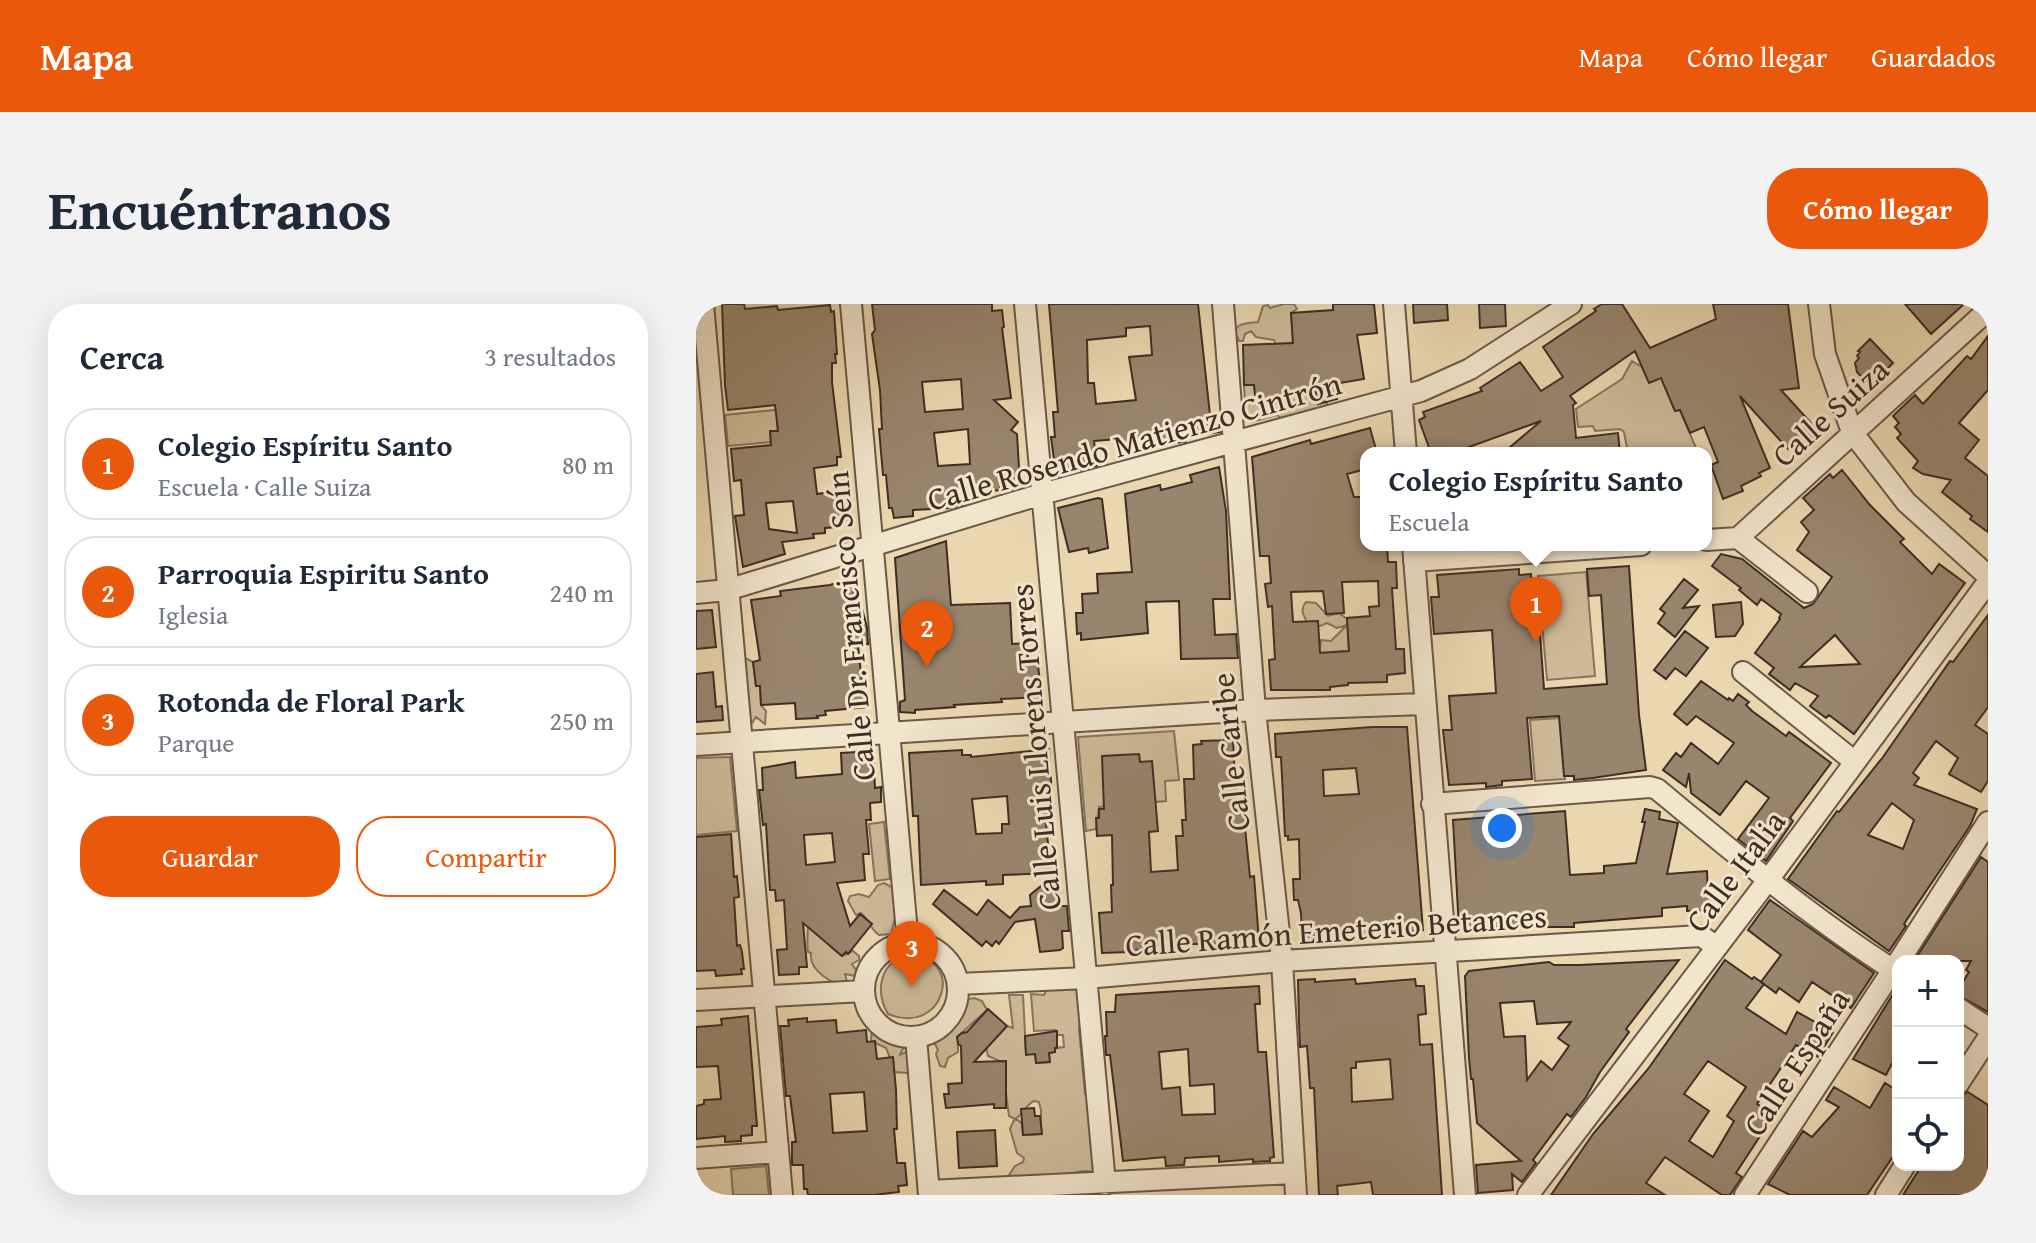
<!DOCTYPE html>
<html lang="es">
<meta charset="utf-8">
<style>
body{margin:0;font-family:"Gentium Book Plus",serif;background:#f2f2f3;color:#1f2937}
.controls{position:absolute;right:24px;bottom:24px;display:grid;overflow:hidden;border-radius:16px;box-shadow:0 8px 32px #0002}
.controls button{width:72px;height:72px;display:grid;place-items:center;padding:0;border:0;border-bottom:2px solid #e0e1e3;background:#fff;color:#1f2937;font:40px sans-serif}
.you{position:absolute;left:806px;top:524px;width:28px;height:28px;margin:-20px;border:6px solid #fff;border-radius:50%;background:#1a73e8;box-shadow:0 0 0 12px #1a73e833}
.badge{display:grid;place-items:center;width:52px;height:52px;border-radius:50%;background:#ea580c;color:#fff;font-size:26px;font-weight:700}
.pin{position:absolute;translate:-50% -66px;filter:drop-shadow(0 2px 4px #0008)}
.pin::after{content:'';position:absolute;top:42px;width:28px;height:24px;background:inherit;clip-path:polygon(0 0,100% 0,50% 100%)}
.popup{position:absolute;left:664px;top:143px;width:352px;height:104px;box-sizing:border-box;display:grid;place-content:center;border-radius:16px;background:#fff;filter:drop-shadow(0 2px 6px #0005);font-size:26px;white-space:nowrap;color:#747a83}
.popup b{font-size:30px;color:#1f2937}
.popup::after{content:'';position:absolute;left:50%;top:100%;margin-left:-16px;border:16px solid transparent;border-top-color:#fff}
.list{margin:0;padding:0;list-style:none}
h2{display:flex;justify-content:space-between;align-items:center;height:104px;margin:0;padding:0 32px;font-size:34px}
h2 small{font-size:26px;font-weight:400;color:#747a83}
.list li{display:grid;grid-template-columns:52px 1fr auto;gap:24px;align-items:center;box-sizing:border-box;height:112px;margin:0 16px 16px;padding:0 16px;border:2px solid #e0e1e3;border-radius:32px}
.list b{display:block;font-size:30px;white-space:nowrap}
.list p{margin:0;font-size:26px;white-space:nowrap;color:#747a83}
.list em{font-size:26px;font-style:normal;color:#747a83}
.actions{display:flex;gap:16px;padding:24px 32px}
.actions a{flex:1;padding:18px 0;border:2px solid #ea580c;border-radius:32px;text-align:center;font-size:28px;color:#ea580c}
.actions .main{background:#ea580c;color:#fff}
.icon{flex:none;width:44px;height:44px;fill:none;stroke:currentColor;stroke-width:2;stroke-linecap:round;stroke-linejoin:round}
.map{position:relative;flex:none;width:1292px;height:891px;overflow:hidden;border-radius:32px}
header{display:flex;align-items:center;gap:48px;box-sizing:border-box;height:112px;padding:0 40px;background:#ea580c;color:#fff}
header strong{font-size:38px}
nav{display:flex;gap:44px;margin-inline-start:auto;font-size:28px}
.intro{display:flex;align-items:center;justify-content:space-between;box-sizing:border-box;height:192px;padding:0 48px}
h1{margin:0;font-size:56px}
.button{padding:20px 36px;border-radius:32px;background:#ea580c;color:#fff;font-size:28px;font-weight:700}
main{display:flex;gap:48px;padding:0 48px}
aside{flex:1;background:#fff;border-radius:32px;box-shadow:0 8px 32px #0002}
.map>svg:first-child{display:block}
.green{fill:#cdba98;stroke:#86745e;stroke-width:2}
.building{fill:#98856d;stroke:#3f2d25;stroke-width:2;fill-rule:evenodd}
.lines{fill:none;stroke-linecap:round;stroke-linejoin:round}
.minor-casing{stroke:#6a5848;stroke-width:24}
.minor{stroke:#f1e5cc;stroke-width:20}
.labels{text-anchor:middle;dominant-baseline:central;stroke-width:6;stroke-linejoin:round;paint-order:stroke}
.street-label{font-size:32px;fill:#3f2d25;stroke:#f1e5cc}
</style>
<header>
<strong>Mapa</strong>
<nav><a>Mapa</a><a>Cómo llegar</a><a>Guardados</a></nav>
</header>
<div class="intro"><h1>Encuéntranos</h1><a class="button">Cómo llegar</a></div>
<main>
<aside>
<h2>Cerca<small>3 resultados</small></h2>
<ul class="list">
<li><span class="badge">1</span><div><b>Colegio Espíritu Santo</b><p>Escuela · Calle Suiza</p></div><em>80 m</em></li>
<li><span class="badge">2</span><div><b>Parroquia Espiritu Santo</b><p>Iglesia</p></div><em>240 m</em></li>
<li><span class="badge">3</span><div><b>Rotonda de Floral Park</b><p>Parque</p></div><em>250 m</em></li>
</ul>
<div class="actions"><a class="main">Guardar</a><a>Compartir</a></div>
</aside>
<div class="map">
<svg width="1292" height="891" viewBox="0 0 1292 891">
<rect width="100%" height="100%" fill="#ead7b0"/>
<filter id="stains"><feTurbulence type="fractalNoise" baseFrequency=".0025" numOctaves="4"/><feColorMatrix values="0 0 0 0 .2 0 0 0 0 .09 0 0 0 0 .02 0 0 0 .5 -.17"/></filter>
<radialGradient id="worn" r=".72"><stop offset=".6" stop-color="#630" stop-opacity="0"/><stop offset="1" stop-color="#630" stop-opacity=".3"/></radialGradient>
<!-- green -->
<path class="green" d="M588,0H598L601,5L595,9L597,39L580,41L578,36L560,33L555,27L549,30L547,37H543L539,27C542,18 555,19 562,18L567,2L572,1L574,4Z
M936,57L946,63L953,78L965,73L979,107L984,106L1000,144L995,149H932L928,128L924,125L899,127L897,122L882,123L880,105L926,75Z
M619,80L622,99L631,98V104L586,115L581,111L556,118L550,114L548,81H558L561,100L587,99L588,89L606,90Z
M89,105L81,117L82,127L74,128L75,138L32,142L29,111Z
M890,268L899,372L851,376L842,272Z
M610,298L620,299L632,312L643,309L651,315L653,348L650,351L648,347L623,349L625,336L635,337L651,321L641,324L631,319L624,322L612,320C608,311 603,307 610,298Z
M49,354L57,358L60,382H64L65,401L70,407L69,420L60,413L54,422L44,357Z
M865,414L869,475L839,477L834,416Z
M478,427L483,476L469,477L470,497L403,503L400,525L390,527L382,433Z
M34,453L41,527L0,531V454Z
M188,518L194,575L179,577L173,520Z
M188,579L201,586L200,609L195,630L183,631C175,626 174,617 165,609L160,611L152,597L154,592L163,590L173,593L182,581Z
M112,611L136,644L146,652L157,647L163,652V656L156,660L165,673L149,670L153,686C138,680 112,667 115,649L112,648C110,636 113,624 112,611Z
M214,651C271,655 247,733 192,710C179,687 183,657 214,651Z
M359,680L388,685L383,725L389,790L396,791L400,869C382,862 369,875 351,877C340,878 323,876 313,871L319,862L327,858L328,854L321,849L314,825L318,816H322L326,820L327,831L345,830V806L343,798L338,797C329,801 328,810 319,815L313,812L306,758L292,752L290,743L311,722L317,724L313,691H327L330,750H339L340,759L353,758V749L359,748V744L368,743L367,731H361L359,726L338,727L335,690L348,691L351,684Z
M278,694L286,697L291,706L262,732V748L252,754L249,763L244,762L240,750L242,746L232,726C243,718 246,706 261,702L265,705L268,696Z
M186,718L193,722V733L211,737L212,741L206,746L204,751L214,746L212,769L198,768L197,754H194L190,744L175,737L176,724Z
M70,862L73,891H37L35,865Z"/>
<!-- building -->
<path class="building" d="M26,0H48L49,5L81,2L82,6L134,1L135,8L138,7L141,50H139L140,59H136V78L145,153H141V161L118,164L121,190L133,188L136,194L147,192L150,216L142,217L143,223L129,224V229L117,230L118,234L86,238L89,250L47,263L39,212L48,211L45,176L38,177L35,145L75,141L74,127H82L79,101L32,106L29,81ZM97,197L101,229L73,225L70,199Z
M176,0H296V7L306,6L308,23L306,24L315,94L298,96L322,118L315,126L321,130L324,181L304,183L305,186L280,188V193H272V199L256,204L217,206V212L198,214L196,204H193L190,171H187L183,125H186L184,86L176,30L179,26ZM265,75L267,105L229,108L226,78ZM272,125L274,160L242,162L238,129Z
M353,0H502L514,111L522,110L524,128L489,133L490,138H486L424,148L423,135L398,137L401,162L360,171L355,133H359L357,108H362ZM454,22L456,51L433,53L440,96L400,100L398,79H392L391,36L430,32V24Z
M637,0H678L681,29L661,31L668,75L638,80L641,95L622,100L620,88L588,89V99L560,100L558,81H548L547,41L597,39L595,9L637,6Z
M717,0H751L752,16L718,19Z
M783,0H809L810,22L784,24Z
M906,0H926L954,44L1020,15L1017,0H1092L1103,84L1085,86L1115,119L1108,125L1117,134L1111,139L1113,141L1102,151L1094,143L1092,145L1044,92L1074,164L1063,169L1065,172L1045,182L1047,187L1027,195L1015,161L1022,158L1008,123L994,129L984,106L979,107L965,74L953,79L939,47L874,92L880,99L877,101L880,134L922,129L924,149H807L845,117L770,144L772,149H735L723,116L729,113L727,108L786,87L784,84L824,58L845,87L867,73L847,43L900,7L898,5Z
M1209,0H1268L1235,30Z
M1292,32V86L1263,119L1283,136L1269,154L1292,172V228L1274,215L1276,212L1246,188L1255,176L1227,170L1217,164L1222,157L1201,134L1205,130L1199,123L1203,119L1197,112L1219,91L1227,100L1271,52L1275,55Z
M1174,35L1197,59L1174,82L1161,68L1159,59L1163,54L1161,52L1164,48L1162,47Z
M674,124L681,149H670V165L651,170L658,193H670V241H691L692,258H700L701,284H696L700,345H708L709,369L691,371V378L652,379V381L634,383V386H575L573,356L579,355L576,302L572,303L569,280L575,279L573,252H564L556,153L614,136L615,140ZM682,277L683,302L673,303L674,312L651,314L653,347L624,349L622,317L597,318L595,288L627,287L630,310L648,309L646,278Z
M523,163L530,207L534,295H517L519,331L540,330L542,354L485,355L483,297L450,298L452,329L385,336V329L381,330L380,309H387L386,290L402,289L401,270L436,268L429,190L464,181L465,186L496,178L494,171Z
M1146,166L1174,201L1208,235L1204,238L1236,270L1243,260L1269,279L1158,430L1133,411L1130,414L1114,402L1122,392L1099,379L1094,386L1073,370L1078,364L1059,349L1084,315L1083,314L1085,310L1065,295L1061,301L1043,286L1045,284L1016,262L1025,250L1046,255L1108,304L1117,300L1136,273L1101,246L1113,228L1105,218L1118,206L1107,194L1134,170L1137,174ZM1139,331L1164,360L1104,363Z
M402,194L406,195L412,244L393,249L392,244L373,248L362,204Z
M250,237L255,301L314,299L316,340L331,339L332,355L341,354L346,393L305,395L306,398L258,401L259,403L219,406V409L204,408V398L209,396L199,254Z
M933,262L943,411L950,466L897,474L878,476V472H868L863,412L831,414L836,475L806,477V481L790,483V479L753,481L747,426H756L753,392L800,389L796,326L738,330L735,293H743L741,271L823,265V271L835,270L836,288H841L848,385L911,380L905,291L893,292L891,265Z
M154,274L162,306L166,305L171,323L172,340L162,341L166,379H169L171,403L129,407L130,411L121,412L122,414L100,415L99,399L65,401L64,382H60L57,358L64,356L55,296L85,292L84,287L134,281Z
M988,275L1002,286L987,304L1003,302L979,333L962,319L969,309L964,305Z
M1045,298L1047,320L1039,332L1020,333L1017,301Z
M16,306L20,343L0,345V307Z
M1292,311V403L1279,421L1292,430V477L1285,488L1253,470L1262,454L1240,437L1217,469L1223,474L1218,481L1281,505L1274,522L1208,620L1210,622L1193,647L1092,575L1141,507L1143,508L1187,453L1254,357L1257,358ZM1196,499L1218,516L1207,545L1172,531Z
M989,327L1012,344L990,372L979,364L970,375L958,366Z
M17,368L20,403L26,402L27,416L0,418V370Z
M1005,377L1032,396L1033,394L1037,397L1042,390L1053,398L1050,401L1056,407L1090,432L1093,428L1135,459L1094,514L1097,517L1070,557L1042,535L1073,494L1050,477L1024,511L995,489L993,469L990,483L967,466L980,449L985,453L995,439L1022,460L1038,439L1000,412L991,421L978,410Z
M677,423H711L727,626L636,636V631L606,633L605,609L602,596H598L597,575H604L603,535L592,536V532H589L585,453H580L579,430ZM660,464L663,490L628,492L627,466Z
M537,436L540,495H543L544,504H547L554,573L558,572L563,637L530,640H468L433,648L406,649L403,609L416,608L415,581H417L416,531L401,532L400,514H403V505H408L406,452L443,450L444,458L456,457L462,527L453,528L455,568L482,566L480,532H487L486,516H490L488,475H498L497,441L506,440L505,437Z
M353,445L357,510H349L355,569L307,571V580L290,581V577L225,581L222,512H217L213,449L266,446V451H275V453ZM311,492L313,520H306V529L280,530L276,495Z
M177,447L179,484L185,483V498L174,499L175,516H170L173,550H167L169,576L141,579L154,622L164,610L176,620L152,650L150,648L146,652L107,619L111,663H103V670L83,671L81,646L91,645L88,596L80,597L79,586H74L70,520L67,521L63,486H67L66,464L99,458L100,474L146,470L145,449ZM136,529L139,558L110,561L108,531Z
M949,505L964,508L963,515L982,519L971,570L1011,567L1012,593H1015L1016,606L991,607V602L966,604V612L878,619V623H830V621L763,626L757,516L869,507L874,571L908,569V562L940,559L949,518H946Z
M35,530L38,573L41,572L43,593L38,594L41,642L44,641L46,648L48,665H45L46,670L20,672L19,666L0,667V533Z
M1285,553L1292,558V708L1262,691V686L1273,668L1270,666L1275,657H1218Z
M361,569L365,602H371L373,627H366L367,644L364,646L344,648L339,615L319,618L303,640L300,637L296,642L290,637L286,642L237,600L248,586L281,611L292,596L314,614L324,603L335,602L334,591Z
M1074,596L1178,669L1155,704L1116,678L1103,698L1083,684L1080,689L1065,678L1085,651L1052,626Z
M983,656L930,725L933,728L904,768L890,793L875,813L871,810L837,856L840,859L826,878L816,870L817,886L782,889L780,861L825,857L781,819L777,775H775L773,754L769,672L773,667L853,658L858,661H884ZM838,697L841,720L875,718L862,734L873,742L856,766L845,757L831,776L829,732L808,733L804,699Z
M1029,656L1056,675L1058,673L1068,680L1050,704L1090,730L1101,708L1137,728L1122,753L1100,741L1061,800L1076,809L1072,816L1074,817L1040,869L1046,873L1034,891H1026L969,853L950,879L969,891H855L897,830L952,765ZM1012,757L1050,783L1031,812L1038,817L1017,853L993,837L1013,807L988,790Z
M619,675V678L659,675L660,680L719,675L720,682H728L730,710L722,711L724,741L736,740L746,891H677L675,878L641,882L642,891H623L618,784H614L611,742L604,743L603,718L602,676ZM694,755L697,795L656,798L655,764H660V758Z
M563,682L564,700H559L562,748H570L578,853L574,854V857L557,858V855L523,858V852L489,854L488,861L470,862L469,853L427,857L414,751H410L409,732H411L410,708H419L420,691ZM492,745L494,782L518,780L519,810L486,811L484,783L466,785L463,748Z
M1202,682V748L1190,771L1157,755Z
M292,705L311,722L278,758L310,757V804H298V800L250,804L248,790H253L252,780L266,779L265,742L262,740L261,733L266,729L271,728Z
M52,712L61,822H56V831L45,832V837L29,838V832L0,835V802L8,800V796L25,795L22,762L0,763V723L26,721L25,715Z
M111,714V718L140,716L141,729L170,726L171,738L179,737L181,755L197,753L200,786L201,825H198L201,859H209L211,881L202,882L203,888L178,891H112L111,885H108L107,861H96V838H100L94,792H90L84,722H93L92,716ZM168,788L171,827L137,829L134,790Z
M361,727V744H359V748L353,749L354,758L340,759L339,750L330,751L329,732Z
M1189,779L1202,787V845L1171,891H1094L1072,880L1107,827L1116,833L1143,803L1130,796L1138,783L1174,804Z
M1272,788L1292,801V891H1207L1226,861H1262V793Z
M338,804L339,812H344L346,830L327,831L325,805Z
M299,826L301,862L263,864L261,828Z"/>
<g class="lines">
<!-- minor casing -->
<g class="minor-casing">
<path id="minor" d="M7,0L86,891
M155,0L212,640
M329,0L409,880
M527,0L559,406L586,657L600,891
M698,0L710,149
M1123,0L1129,50L1156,128L1210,198L1292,272
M1042,234L1111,288
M1010,236L1042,234L1292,6
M717,241L769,891
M718,257L945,241
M0,289L31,286L346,190L725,87L774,65L875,0
M1047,368L1159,458
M0,441L559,406L728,400
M736,500L954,483L961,485C1037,548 1113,612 1196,665H1202
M168 686a47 47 0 1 1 94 0a47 47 0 1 1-94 0Z
M1203,657L1292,518
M262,680L390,674L586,657L1005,632L1020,642
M0,696L168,687
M1262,704L1292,724
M220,733L233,891
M1262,780L1292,734
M0,854L81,848
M233,887L598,869
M832,891L1072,576L1292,278
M1049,891L1202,658
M1190,891L1209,861"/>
</g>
<!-- minor -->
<use href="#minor" class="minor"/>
</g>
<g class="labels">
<!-- street labels -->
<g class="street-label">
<text transform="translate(1134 108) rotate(-42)">Calle Suiza</text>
<text transform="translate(438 137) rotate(-16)">Calle Rosendo Matienzo Cintrón</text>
<text transform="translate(154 322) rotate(-95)">Calle Dr. Francisco Seín</text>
<text transform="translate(339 443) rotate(-95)">Calle Luis Llorens Torres</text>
<text transform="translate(534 448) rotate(-96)">Calle Caribe</text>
<text transform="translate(1039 567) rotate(-53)">Calle Italia</text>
<text transform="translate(640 626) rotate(-4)">Calle Ramón Emeterio Betances</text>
<text transform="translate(1100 758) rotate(-57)">Calle España</text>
</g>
</g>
<rect width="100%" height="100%" filter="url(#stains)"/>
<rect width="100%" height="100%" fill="url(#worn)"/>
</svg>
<div class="controls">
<button>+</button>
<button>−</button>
<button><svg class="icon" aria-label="locate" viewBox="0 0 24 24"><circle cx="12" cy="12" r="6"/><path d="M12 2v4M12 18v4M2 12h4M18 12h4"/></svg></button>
</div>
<div class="you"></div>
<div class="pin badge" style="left:840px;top:339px">1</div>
<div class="popup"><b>Colegio Espíritu Santo</b>Escuela</div>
<div class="pin badge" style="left:231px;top:363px">2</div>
<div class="pin badge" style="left:216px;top:683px">3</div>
</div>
</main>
